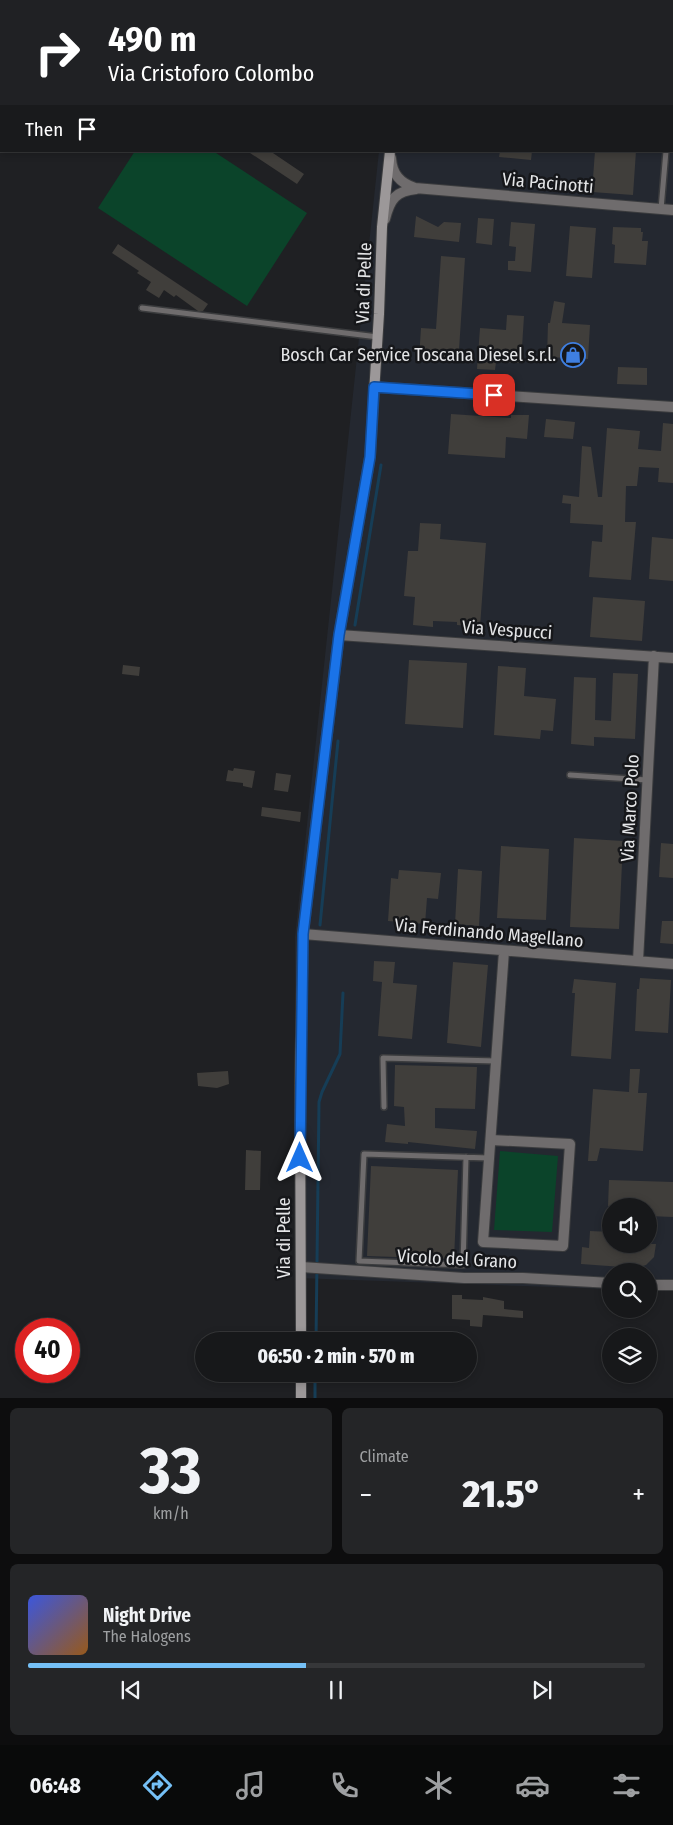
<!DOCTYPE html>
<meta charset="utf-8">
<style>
:root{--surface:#17181a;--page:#242527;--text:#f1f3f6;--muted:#9ea0a2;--line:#363739;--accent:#75c0f6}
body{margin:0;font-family:"Fira Sans Condensed",sans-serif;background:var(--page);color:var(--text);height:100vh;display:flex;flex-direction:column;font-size:19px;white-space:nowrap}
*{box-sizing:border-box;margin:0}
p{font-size:16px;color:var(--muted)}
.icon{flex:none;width:28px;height:28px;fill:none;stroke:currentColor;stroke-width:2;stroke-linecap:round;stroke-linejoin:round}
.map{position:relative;height:1398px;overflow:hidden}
.panel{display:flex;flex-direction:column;gap:10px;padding:10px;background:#0d0d0e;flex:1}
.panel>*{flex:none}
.guide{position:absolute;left:0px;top:0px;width:674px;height:152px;box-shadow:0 2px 8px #0003,0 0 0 1px var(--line);background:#202124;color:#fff;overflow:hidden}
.fabs{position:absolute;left:602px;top:1198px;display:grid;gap:10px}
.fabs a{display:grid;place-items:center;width:55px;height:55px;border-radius:50%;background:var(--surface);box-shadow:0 2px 8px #0003,0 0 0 1px var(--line);font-size:25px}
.speed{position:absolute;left:15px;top:1318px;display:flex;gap:10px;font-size:25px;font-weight:700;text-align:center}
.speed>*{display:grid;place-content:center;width:65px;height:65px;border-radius:50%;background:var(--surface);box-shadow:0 2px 8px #0003,0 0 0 1px var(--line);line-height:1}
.speed .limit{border:8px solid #d22;background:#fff;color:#111}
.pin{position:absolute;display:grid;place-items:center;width:42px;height:42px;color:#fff;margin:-21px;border-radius:10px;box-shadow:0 2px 8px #0006}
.me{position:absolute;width:55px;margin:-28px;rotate:0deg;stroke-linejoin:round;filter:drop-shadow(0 0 4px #0008)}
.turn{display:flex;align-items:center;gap:18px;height:105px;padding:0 25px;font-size:22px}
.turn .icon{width:65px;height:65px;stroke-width:2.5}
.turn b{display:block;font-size:35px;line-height:42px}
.then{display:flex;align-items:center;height:48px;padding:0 25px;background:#0003;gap:10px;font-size:19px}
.big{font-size:38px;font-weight:800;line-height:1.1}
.panel .widget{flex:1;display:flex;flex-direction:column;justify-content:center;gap:8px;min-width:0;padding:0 18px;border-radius:8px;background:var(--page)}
.panel .dial{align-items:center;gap:0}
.dial b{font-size:65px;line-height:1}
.song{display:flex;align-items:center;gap:15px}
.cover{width:60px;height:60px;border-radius:8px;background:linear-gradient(135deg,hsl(230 70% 55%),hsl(30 70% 35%))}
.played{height:5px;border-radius:2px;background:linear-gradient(90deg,var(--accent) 45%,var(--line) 45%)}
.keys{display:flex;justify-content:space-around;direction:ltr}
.heat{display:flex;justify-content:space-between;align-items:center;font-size:28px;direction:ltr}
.panel .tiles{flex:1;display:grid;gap:10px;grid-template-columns:1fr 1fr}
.widget:last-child{grid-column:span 2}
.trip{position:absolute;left:195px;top:1332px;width:282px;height:50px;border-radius:25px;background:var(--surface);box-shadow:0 2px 8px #0003,0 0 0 1px var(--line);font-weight:800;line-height:50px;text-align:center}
.dock{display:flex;height:80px;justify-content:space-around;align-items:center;background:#090a0a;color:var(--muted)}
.dock .icon{width:35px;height:35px}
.dock .selected{color:var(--accent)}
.dock b{font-size:22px;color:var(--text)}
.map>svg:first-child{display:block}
.built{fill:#242830;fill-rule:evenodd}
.green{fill:#0b442a}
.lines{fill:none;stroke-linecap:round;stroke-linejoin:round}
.stream{stroke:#163d56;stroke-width:3}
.building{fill:#403e3b}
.lane-casing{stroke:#3b3c3e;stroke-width:8}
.street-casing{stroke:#3b3c3e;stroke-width:12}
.secondary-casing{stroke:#3b3c3e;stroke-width:12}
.lane{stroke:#6f6c6d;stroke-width:5}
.street{stroke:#6f6c6d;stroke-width:10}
.secondary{stroke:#9c9899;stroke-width:10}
.route-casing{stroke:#114b97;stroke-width:12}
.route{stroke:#1a73e8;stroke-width:9}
.labels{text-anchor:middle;stroke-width:5;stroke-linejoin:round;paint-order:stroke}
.street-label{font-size:18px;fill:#e4e5e7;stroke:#16171a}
.poi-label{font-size:18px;fill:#e4e5e7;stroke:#16171a;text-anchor:end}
</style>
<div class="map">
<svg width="673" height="1398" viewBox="0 0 673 1398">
<rect width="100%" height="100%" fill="#1f2023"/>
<path class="built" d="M395,0H673V1291L649,1290V1271H611V1289L296,1278L295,937L379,151H672V1ZM611,1206H649V1244H611Z"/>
<path class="green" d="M135,151H213L307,213L247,306L98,208Z
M500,1151L558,1156L552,1232L494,1230Z"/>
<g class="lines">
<path class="stream" d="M355,625L381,465
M320,925L338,741
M316,1341L319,1102L322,1092L340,1054L343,993
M315,1398V1374"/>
</g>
<path class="building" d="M247,151H270L304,174L297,184Z
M500,151H532L531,160L499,157Z
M595,151H636L633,195L592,192Z
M416,216L438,227L444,222L461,223L459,242L414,237Z
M478,218L494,219L492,245L476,243Z
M511,222L535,224L531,272L508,270V261H515L516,247L509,246Z
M570,226L596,228L592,278L566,276Z
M613,227L641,228V232H643L642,241H648L646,265L614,263L615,245L612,244Z
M118,244L208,304L203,311H198L176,295L174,297L164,290L159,298L146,290L151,282L137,273L139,271L112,253Z
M441,256L465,258L459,350L448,349L447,361L419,359L421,328L436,329Z
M554,301L565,303L562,323L590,325L588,359L547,357L548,323H550Z
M507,315L524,316L521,363L496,362L495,370L477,369L480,328L506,330Z
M618,367L647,368V385L617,384Z
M451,414L511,418V415H529L527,439L506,437L505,458L448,454Z
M546,419L575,422L573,439L544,437Z
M663,423L673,424V483L658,482L659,468L639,467L637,486H626L625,522H636L631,580L589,577L592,541L602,542L603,525L570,523L571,504L562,503L563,495L579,497L582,446L591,447L598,497H602L607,428L640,431L638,449L661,451Z
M420,523L441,524L440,539L486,543L480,627L457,625V622L433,621V627L413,625L415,597L404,596L408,551H418Z
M652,537L673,539V581L649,579Z
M593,597L645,601L642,641L590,637Z
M409,660L467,663L463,728L405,724Z
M123,665L140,667L139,676L122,674Z
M498,666L526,668L524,696L556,699L553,731L541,730L540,739L494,735Z
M613,673L638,674L635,739L594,737V746L571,744L574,677L596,678L595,720L611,721Z
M234,768L255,771L252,788L243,786V783L226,781L228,770L233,771Z
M276,773L291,775L288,792L274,790Z
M262,807L301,812L300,822L261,816Z
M574,838L623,841L619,929L570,927Z
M661,843L673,844V878L659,877Z
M501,846L549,849L546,920L497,918Z
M458,869L482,871L479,926L455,924Z
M399,870L441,873L438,899L427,898L425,924L388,921L391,878L398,879Z
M662,921H673V944L660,943Z
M374,961L395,962L393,983L417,985L412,1039L378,1036L382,982L373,981Z
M453,962L488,965L481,1047L447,1043Z
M640,978L671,980L668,1033L635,1031L637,989H639Z
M574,979L616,983L611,1059L571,1056L575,993H572Z
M395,1065L477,1067L475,1109L435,1108V1128L477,1131L475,1149L408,1142V1144L385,1142L387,1124L405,1126L404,1107L394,1106Z
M630,1069H640L638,1093H647L643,1151L600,1148L597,1161H588L593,1089L629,1092Z
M228,1071L229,1084L217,1088L198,1086L197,1073Z
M246,1150L261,1151L260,1190H245Z
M371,1166L458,1170L454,1259L367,1256Z
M609,1180L673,1182V1217L649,1216V1206H608Z
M590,1231L611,1232V1244H656L654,1257L646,1265L636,1268L581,1264L582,1247L589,1248Z
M452,1295H462V1299L483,1300V1297L504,1301V1309L523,1311V1318L483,1315L482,1327L470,1326V1320L452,1319Z"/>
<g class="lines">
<defs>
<path id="lane" d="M661,209L666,151
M142,308L378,337
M570,775L647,780
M384,1107L383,1058L496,1061
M466,1157L463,1265L359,1261L364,1154L489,1158"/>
<path id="street" d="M567,0L591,1
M639,1V0
M672,5H673
M391,158C392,174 400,183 415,188L673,210
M385,219C390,199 396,191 416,189
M374,387L673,407
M339,635L673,658
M303,934L673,964
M638,961L654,656
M491,1140L570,1144L563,1246L483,1242L504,951
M301,1267L464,1278H523L611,1283
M649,1285H673"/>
<path id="secondary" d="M404,1V0
M301,1341L300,1085L303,934L339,635L370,457L379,314L382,227L390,151
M301,1374V1398"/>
</defs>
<use href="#lane" class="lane-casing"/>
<use href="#street" class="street-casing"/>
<use href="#secondary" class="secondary-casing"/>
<use href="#lane" class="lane"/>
<use href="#street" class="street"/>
<use href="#secondary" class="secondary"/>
</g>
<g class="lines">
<defs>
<path id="route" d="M300,1158L303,934L339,635L370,457L374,387L494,395"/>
</defs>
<use href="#route" class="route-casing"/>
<use href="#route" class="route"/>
</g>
<defs>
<symbol id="shop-ring" viewBox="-11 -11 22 22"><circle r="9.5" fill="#16171a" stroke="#3f7fe0" stroke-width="1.5"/><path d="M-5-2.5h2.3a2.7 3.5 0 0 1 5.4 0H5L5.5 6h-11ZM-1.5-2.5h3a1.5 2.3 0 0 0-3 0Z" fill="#3f7fe0"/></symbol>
</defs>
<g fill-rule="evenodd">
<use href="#shop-ring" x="559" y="341" width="28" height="28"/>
</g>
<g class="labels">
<g class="street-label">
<text transform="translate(548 183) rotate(5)" y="6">Via Pacinotti</text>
<text transform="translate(364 283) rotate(-88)" y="6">Via di Pelle</text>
<text transform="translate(507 630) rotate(4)" y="6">Via Vespucci</text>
<text transform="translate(630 808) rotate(-87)" y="6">Via Marco Polo</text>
<text transform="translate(489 933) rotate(5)" y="6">Via Ferdinando Magellano</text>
<text transform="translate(284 1238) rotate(-90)" y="6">Via di Pelle</text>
<text transform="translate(457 1259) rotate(3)" y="6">Vicolo del Grano</text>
</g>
<g class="poi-label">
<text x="556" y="361">Bosch Car Service Toscana Diesel s.r.l.</text>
</g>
</g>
</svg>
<div class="fabs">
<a><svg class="icon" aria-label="sound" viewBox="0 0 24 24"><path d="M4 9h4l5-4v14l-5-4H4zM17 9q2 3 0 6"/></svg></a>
<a><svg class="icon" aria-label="search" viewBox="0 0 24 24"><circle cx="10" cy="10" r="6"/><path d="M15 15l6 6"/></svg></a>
<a><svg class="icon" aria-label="layers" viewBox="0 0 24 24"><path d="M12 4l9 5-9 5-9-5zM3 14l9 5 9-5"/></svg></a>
</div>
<div class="speed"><div class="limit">40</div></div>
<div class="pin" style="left:494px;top:395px;background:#d93025"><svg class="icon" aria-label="arrive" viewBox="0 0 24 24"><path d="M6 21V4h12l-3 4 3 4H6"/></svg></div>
<svg class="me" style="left:300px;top:1158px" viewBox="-20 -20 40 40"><path d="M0-17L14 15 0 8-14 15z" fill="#1a73e8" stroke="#fff" stroke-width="4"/></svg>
<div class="trip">06:50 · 2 min · 570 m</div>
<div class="guide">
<div class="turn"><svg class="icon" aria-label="right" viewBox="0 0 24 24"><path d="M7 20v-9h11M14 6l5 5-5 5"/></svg><div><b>490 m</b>Via Cristoforo Colombo</div></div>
<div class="then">Then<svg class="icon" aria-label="arrive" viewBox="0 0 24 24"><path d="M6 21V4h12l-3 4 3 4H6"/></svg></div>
</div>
</div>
<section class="panel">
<div class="tiles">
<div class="widget dial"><b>33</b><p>km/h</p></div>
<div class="widget"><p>Climate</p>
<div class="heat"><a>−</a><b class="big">21.5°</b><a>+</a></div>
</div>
<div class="widget">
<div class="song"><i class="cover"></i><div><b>Night Drive</b><p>The Halogens</p></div></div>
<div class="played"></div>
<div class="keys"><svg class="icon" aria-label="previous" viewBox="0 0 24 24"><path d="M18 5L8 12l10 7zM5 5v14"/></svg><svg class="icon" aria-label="pause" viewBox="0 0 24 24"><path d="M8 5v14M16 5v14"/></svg><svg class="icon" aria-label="next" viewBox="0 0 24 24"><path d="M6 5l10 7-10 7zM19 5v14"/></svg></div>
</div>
</div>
</section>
<nav class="dock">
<b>06:48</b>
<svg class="icon selected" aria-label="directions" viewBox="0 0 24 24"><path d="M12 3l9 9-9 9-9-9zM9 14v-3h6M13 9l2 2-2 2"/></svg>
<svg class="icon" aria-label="music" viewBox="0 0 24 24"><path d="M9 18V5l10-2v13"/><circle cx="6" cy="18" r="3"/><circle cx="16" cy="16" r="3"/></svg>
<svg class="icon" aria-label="phone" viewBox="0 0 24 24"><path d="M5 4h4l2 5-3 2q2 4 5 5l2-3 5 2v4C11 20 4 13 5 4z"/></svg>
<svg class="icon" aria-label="climate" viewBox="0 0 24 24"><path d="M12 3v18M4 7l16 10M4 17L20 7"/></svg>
<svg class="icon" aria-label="car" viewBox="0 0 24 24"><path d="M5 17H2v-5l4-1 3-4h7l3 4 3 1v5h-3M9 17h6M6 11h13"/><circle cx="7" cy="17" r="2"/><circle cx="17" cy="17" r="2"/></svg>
<svg class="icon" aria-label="filters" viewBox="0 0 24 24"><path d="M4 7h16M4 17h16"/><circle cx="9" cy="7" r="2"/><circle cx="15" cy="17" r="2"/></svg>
</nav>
